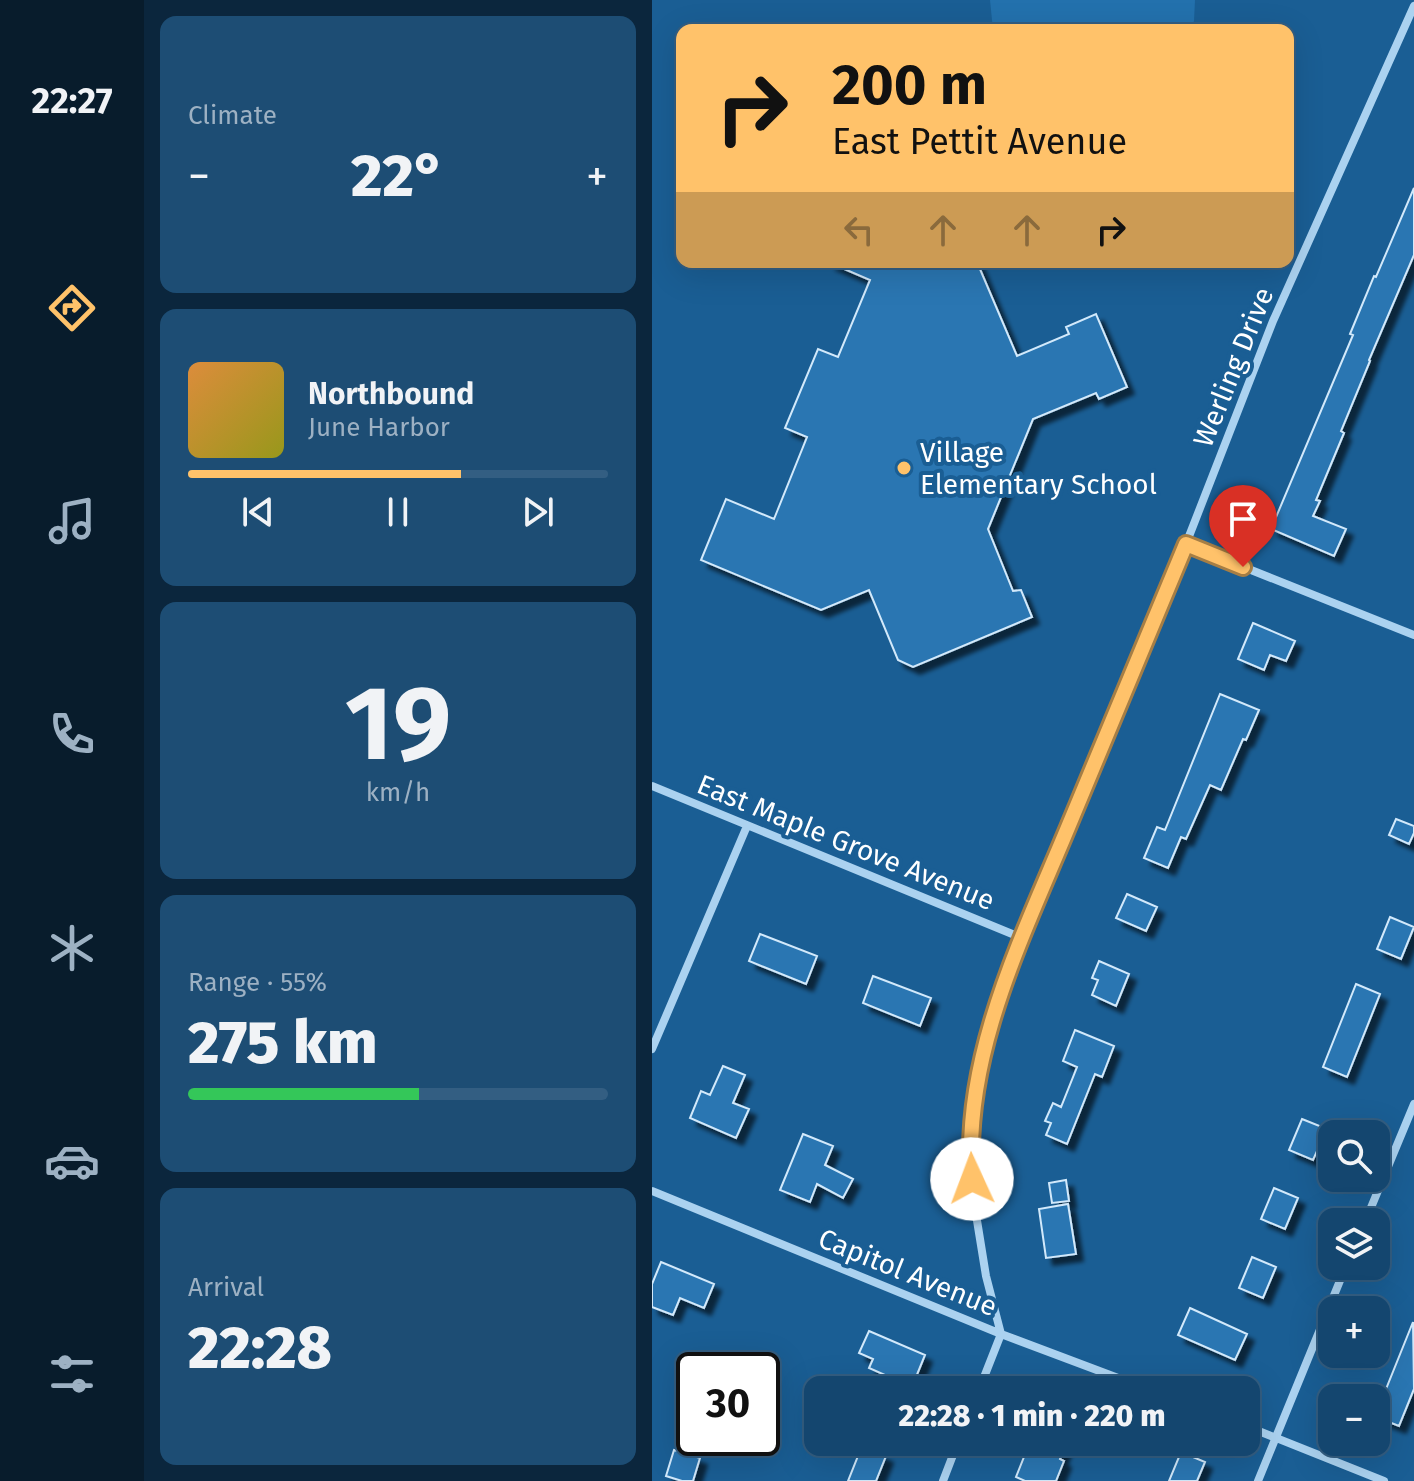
<!DOCTYPE html>
<meta charset="utf-8">
<style>
:root{--surface:#14466f;--page:#1d4d74;--text:#f1f3f6;--muted:#9db1c3;--line:#335e82;--accent:#ffc26a}
body{margin:0;font-family:"Fira Sans",sans-serif;background:var(--page);color:var(--text);height:100vh;display:flex;flex-direction:column;font-size:30px;white-space:nowrap}
*{box-sizing:border-box;margin:0}
p{font-size:26px;color:var(--muted)}
.icon{flex:none;width:44px;height:44px;fill:none;stroke:currentColor;stroke-width:2;stroke-linecap:round;stroke-linejoin:round}
.map{position:relative;flex:1;overflow:hidden}
.side{display:flex;flex-direction:column;gap:16px;padding:16px;background:#0b263d;width:508px}
.side>*{flex:none}
.banner{position:absolute;left:24px;top:24px;width:618px;height:244px;border-radius:16px;box-shadow:0 8px 32px #0002,0 0 0 2px var(--line);background:#ffc26a;color:#111;overflow:hidden}
.fabs{position:absolute;left:666px;top:1120px;display:grid;gap:16px}
.fabs a{display:grid;place-items:center;width:72px;height:72px;border-radius:16px;background:var(--surface);box-shadow:0 8px 32px #0002,0 0 0 2px var(--line);font-size:40px}
.speed{position:absolute;left:24px;top:1352px;display:flex;gap:16px;font-size:40px;font-weight:700;text-align:center}
.speed>*{display:grid;place-content:center;width:104px;height:104px;border-radius:50%;background:var(--surface);box-shadow:0 8px 32px #0002,0 0 0 2px var(--line);line-height:1}
.speed .limit{border:4px solid #111;border-radius:12px;background:#fff;color:#111}
.pin{position:absolute;display:grid;place-items:center;width:68px;height:68px;color:#fff;margin:-82px -34px;border-radius:50% 50% 50% 0;rotate:-45deg;box-shadow:0 0 8px #0007}
.pin .icon{rotate:45deg}
.me{position:absolute;width:88px;margin:-44px;rotate:358deg;stroke-linejoin:round;filter:drop-shadow(0 0 6px #0008)}
.turn{display:flex;align-items:center;gap:28px;height:168px;padding:0 24px;font-size:36px}
.turn .icon{width:104px;height:104px;stroke-width:2.5}
.turn b{display:block;font-size:56px;line-height:68px}
.lanes{display:flex;align-items:center;height:76px;padding:0 24px;background:#0003;justify-content:center;gap:40px;direction:ltr}
.lanes .off{opacity:.35}
.big{font-size:60px;font-weight:800;line-height:1.1}
.side .tile{flex:1;display:flex;flex-direction:column;justify-content:center;gap:12px;min-width:0;padding:0 28px;border-radius:16px;background:var(--page)}
.side .dial{align-items:center;gap:0}
.dial b{font-size:104px;line-height:1}
.song{display:flex;align-items:center;gap:24px}
.cover{width:96px;height:96px;border-radius:12px;background:linear-gradient(135deg,hsl(30 70% 55%),hsl(60 70% 35%))}
.played{height:8px;border-radius:4px;background:linear-gradient(90deg,var(--accent) 65%,var(--line) 65%)}
.keys{display:flex;justify-content:space-around;direction:ltr}
.heat{display:flex;justify-content:space-between;align-items:center;font-size:44px;direction:ltr}
.charge{height:12px;border-radius:6px;background:linear-gradient(90deg,#34c759 55%,var(--line) 0)}
.trip{position:absolute;left:152px;top:1376px;width:456px;height:80px;border-radius:16px;background:var(--surface);box-shadow:0 8px 32px #0002,0 0 0 2px var(--line);font-weight:800;line-height:80px;text-align:center}
main{display:flex;flex:1;min-height:0}
.dock{display:flex;flex-direction:column;width:144px;justify-content:space-around;align-items:center;background:#081c2c;color:var(--muted)}
.dock .icon{width:56px;height:56px}
.dock .on{color:var(--accent)}
.dock b{font-size:36px;color:var(--text)}
.map>svg:first-child{display:block}
.green{fill:#2371ad}
.building{fill:#2976b2;stroke:#d2e9fb;stroke-width:2;filter:url(#shadow)}
.lines{fill:none;stroke-linecap:round;stroke-linejoin:round}
.minor{stroke:#abd2f0;stroke-width:8}
.route-casing{stroke:#a67e45;stroke-width:20}
.route{stroke:#ffc26a;stroke-width:14}
.poi-dot{fill:#ffc26a;stroke:#1a5e94;stroke-width:3}
.labels{text-anchor:middle;stroke-width:8;stroke-linejoin:round;paint-order:stroke}
.street-label{font-size:28px;fill:#fff;stroke:#1a5e94}
.poi-label{font-size:28px;fill:#fff;stroke:#1a5e94;text-anchor:start}
</style>
<main>
<nav class="dock">
<b>22:27</b>
<svg class="icon on" aria-label="directions" viewBox="0 0 24 24"><path d="M12 3l9 9-9 9-9-9zM9 14v-3h6M13 9l2 2-2 2"/></svg>
<svg class="icon" aria-label="music" viewBox="0 0 24 24"><path d="M9 18V5l10-2v13"/><circle cx="6" cy="18" r="3"/><circle cx="16" cy="16" r="3"/></svg>
<svg class="icon" aria-label="phone" viewBox="0 0 24 24"><path d="M5 4h4l2 5-3 2q2 4 5 5l2-3 5 2v4C11 20 4 13 5 4z"/></svg>
<svg class="icon" aria-label="climate" viewBox="0 0 24 24"><path d="M12 3v18M4 7l16 10M4 17L20 7"/></svg>
<svg class="icon" aria-label="car" viewBox="0 0 24 24"><path d="M5 17H2v-5l4-1 3-4h7l3 4 3 1v5h-3M9 17h6M6 11h13"/><circle cx="7" cy="17" r="2"/><circle cx="17" cy="17" r="2"/></svg>
<svg class="icon" aria-label="filters" viewBox="0 0 24 24"><path d="M4 7h16M4 17h16"/><circle cx="9" cy="7" r="2"/><circle cx="15" cy="17" r="2"/></svg>
</nav>
<section class="side">
<div class="tile"><p>Climate</p>
<div class="heat"><a>−</a><b class="big">22°</b><a>+</a></div>
</div>
<div class="tile">
<div class="song"><i class="cover"></i><div><b>Northbound</b><p>June Harbor</p></div></div>
<div class="played"></div>
<div class="keys"><svg class="icon" aria-label="previous" viewBox="0 0 24 24"><path d="M18 5L8 12l10 7zM5 5v14"/></svg><svg class="icon" aria-label="pause" viewBox="0 0 24 24"><path d="M8 5v14M16 5v14"/></svg><svg class="icon" aria-label="next" viewBox="0 0 24 24"><path d="M6 5l10 7-10 7zM19 5v14"/></svg></div>
</div>
<div class="tile dial"><b>19</b><p>km/h</p></div>
<div class="tile"><p>Range · 55%</p><b class="big">275 km</b><div class="charge"></div></div>
<div class="tile"><p>Arrival</p><b class="big">22:28</b></div>
</section>
<div class="map">
<svg width="762" height="1481" viewBox="0 0 762 1481">
<defs>
<filter id="shadow"><feDropShadow dx="7" dy="7" stdDeviation="2" flood-color="#0009"/></filter>
</defs>
<rect width="100%" height="100%" fill="#1a5e94"/>
<path class="green" d="M338,0H543L542,21L537,30H341Z"/>
<path class="building" d="M762,188V255L717,360L718,361L689,431L692,433L664,500L668,501L661,516L694,529L682,556L619,529L701,335L698,334L722,276L724,277Z
M176,262H325L365,356L417,334L414,327L444,314L475,387L447,399L444,393L381,419L336,529L361,591L369,590L380,617L261,667L246,660L217,590L169,610L49,560L74,499L122,519L155,437L133,428L166,349L186,357L218,280Z
M601,623L643,641L634,661L618,655L612,670L586,659Z
M568,694L607,710L594,740L591,739L569,790L558,785L534,839L529,837L516,868L492,858L505,827L513,830Z
M744,819L762,826V833L757,844L737,835Z
M475,894L505,907L494,931L464,918Z
M738,917L762,927L749,959L725,949Z
M108,934L165,956L154,984L97,961Z
M447,961L477,974L464,1006L440,995L446,980L440,978Z
M221,976L279,998L268,1026L211,1003Z
M704,984L728,994L695,1077L671,1067Z
M423,1030L462,1046L450,1077L443,1074L415,1144L394,1135L399,1123L393,1121L401,1103L409,1107L425,1067L411,1061Z
M71,1066L93,1075L81,1103L97,1109L84,1138L38,1118L49,1091L58,1095Z
M650,1119L675,1129L661,1160L637,1150Z
M151,1134L181,1146L173,1165L201,1179L191,1198L165,1184L158,1202L128,1190Z
M414,1180L417,1201L400,1203L397,1183Z
M622,1188L646,1198L633,1229L609,1219Z
M416,1204L424,1254L394,1258L387,1209Z
M600,1257L624,1267L611,1298L587,1288Z
M9,1262L62,1284L52,1308L28,1298L21,1315L0,1307V1284Z
M538,1308L595,1334L583,1360L526,1335Z
M761,1322L762,1389L747,1426L724,1417V1414Z
M217,1331L273,1355L260,1387L217,1368L221,1359L207,1353Z
M378,1442H414L408,1459L412,1461L404,1481H373L364,1477Z
M210,1446L234,1456L224,1481H196Z
M22,1450L48,1458L41,1481H30L14,1476Z
M529,1452L553,1462L545,1481H517Z"/>
<g class="lines">
<path class="minor" d="M534,544L762,635
M0,786L370,938
M0,1049L95,826
M0,1191L349,1334L498,1390
M713,1222L762,1104
M327,1390L349,1334L334,1276L322,1202L318,1157L323,1090L330,1056L343,1014L370,938L534,544L621,321L762,6
M594,1426L732,1481
M291,1481L306,1442
M606,1481L694,1266"/>
</g>
<g class="lines">
<defs>
<path id="route" d="M320,1179C310,1056 371,936 417,825C456,731 495,637 534,544L591,567"/>
</defs>
<use href="#route" class="route-casing"/>
<use href="#route" class="route"/>
</g>
<circle class="poi-dot" cx="252" cy="468" r="8"/>
<g class="labels">
<g class="street-label">
<text transform="translate(581 367) rotate(-68)" y="10">Werling Drive</text>
<text transform="translate(194 842) rotate(22)" y="10">East Maple Grove Avenue</text>
<text transform="translate(256 1272) rotate(22)" y="10">Capitol Avenue</text>
</g>
<g class="poi-label">
<text x="268" y="462">Village<tspan x="268" dy="32">Elementary School</tspan></text>
</g>
</g>
</svg>
<div class="fabs">
<a><svg class="icon" aria-label="search" viewBox="0 0 24 24"><circle cx="10" cy="10" r="6"/><path d="M15 15l6 6"/></svg></a>
<a><svg class="icon" aria-label="layers" viewBox="0 0 24 24"><path d="M12 4l9 5-9 5-9-5zM3 14l9 5 9-5"/></svg></a>
<a>+</a>
<a>−</a>
</div>
<div class="speed"><div class="limit">30</div></div>
<div class="pin" style="left:591px;top:567px;background:#d93025"><svg class="icon" aria-label="arrive" viewBox="0 0 24 24"><path d="M6 21V4h12l-3 4 3 4H6"/></svg></div>
<svg class="me" style="left:320px;top:1179px" viewBox="-20 -20 40 40"><circle r="19" fill="#fff"/><path d="M0-13L10 11 0 6-10 11z" fill="#ffc26a"/></svg>
<div class="trip">22:28 · 1 min · 220 m</div>
<div class="banner">
<div class="turn"><svg class="icon" aria-label="right" viewBox="0 0 24 24"><path d="M7 20v-9h11M14 6l5 5-5 5"/></svg><div><b>200 m</b>East Pettit Avenue</div></div>
<div class="lanes"><svg class="icon off" aria-label="left" viewBox="0 0 24 24"><path d="M17 20v-9H6M10 6l-5 5 5 5"/></svg><svg class="icon off" aria-label="ahead" viewBox="0 0 24 24"><path d="M12 20V5M6 11l6-6 6 6"/></svg><svg class="icon off" aria-label="ahead" viewBox="0 0 24 24"><path d="M12 20V5M6 11l6-6 6 6"/></svg><svg class="icon" aria-label="right" viewBox="0 0 24 24"><path d="M7 20v-9h11M14 6l5 5-5 5"/></svg></div>
</div>
</div>
</main>
